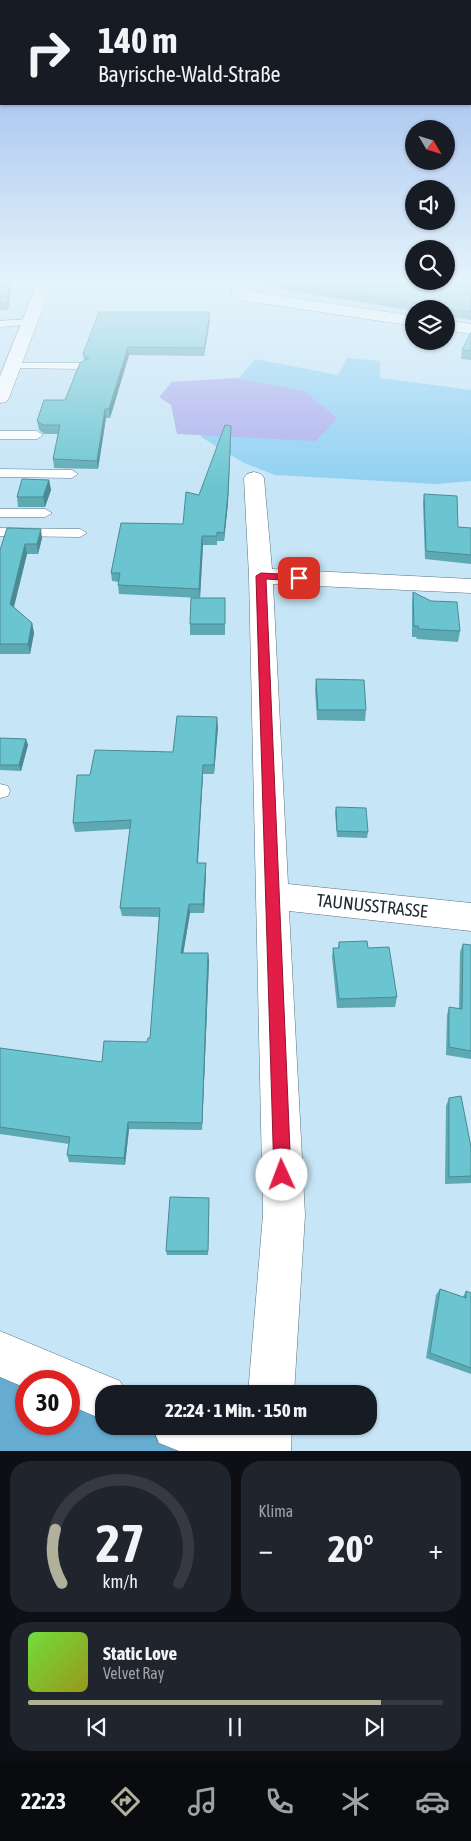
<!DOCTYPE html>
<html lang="de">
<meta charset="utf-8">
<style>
:root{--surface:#171b24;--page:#20242c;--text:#f1f3f6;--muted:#9ea1a6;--line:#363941;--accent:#b0b09b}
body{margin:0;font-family:"Asap Condensed",sans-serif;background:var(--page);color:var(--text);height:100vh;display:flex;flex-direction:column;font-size:19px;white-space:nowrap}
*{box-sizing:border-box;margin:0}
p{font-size:16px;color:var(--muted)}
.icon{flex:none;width:28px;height:28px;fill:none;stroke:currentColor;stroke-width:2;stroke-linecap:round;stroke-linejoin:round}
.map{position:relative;height:1451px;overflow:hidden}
.sheet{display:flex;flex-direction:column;gap:10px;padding:10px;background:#0d0f14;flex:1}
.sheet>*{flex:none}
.hud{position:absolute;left:0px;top:0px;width:471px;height:105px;box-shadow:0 1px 4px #0004;background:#171b24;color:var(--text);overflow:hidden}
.needle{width:32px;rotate:128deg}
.tools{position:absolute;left:405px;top:120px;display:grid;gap:10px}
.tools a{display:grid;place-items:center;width:50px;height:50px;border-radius:50%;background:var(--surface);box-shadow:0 1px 4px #0004;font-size:25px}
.speed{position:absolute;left:15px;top:1370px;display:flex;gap:10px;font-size:25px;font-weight:700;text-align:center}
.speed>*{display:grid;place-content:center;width:65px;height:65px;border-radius:50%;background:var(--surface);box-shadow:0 1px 4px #0004;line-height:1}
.speed .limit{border:8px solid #d22;background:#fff;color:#111}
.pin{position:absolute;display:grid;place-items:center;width:42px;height:42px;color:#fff;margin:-21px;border-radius:10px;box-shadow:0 2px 8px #0006}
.me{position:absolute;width:55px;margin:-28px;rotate:358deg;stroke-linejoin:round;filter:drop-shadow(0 0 4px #0008)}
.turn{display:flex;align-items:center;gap:18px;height:105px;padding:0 15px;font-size:22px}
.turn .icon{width:65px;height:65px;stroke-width:2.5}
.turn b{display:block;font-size:35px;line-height:42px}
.big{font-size:38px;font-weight:700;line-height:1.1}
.sheet .card{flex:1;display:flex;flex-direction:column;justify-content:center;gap:8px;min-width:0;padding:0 18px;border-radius:20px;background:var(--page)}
.sheet .dial{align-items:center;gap:0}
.dial svg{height:130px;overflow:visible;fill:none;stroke:var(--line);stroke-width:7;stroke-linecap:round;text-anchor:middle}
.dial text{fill:var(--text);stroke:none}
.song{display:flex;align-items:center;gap:15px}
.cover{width:60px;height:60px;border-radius:8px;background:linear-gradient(135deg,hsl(100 70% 55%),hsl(60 70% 35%))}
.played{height:5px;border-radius:2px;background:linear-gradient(90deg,var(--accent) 85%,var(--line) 85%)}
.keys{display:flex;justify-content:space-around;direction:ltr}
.heat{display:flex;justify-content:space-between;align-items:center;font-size:28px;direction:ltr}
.sheet .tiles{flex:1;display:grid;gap:10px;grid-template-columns:1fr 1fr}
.card:last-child{grid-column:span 2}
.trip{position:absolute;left:95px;top:1385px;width:282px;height:50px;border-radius:20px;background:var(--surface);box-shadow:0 1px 4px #0004;font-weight:700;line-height:50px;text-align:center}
.tabs{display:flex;height:80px;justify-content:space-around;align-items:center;background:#090b0e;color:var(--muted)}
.tabs .icon{width:35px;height:35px}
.tabs .on{color:var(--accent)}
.tabs b{font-size:22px;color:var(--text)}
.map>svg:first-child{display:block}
.green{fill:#90d0f2}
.forest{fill:#66acd0}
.water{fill:#adaeec}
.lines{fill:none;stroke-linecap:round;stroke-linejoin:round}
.lane-casing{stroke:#587383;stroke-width:1}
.street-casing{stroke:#587383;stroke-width:1}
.lane{fill:#fff;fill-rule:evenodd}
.street{fill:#fff;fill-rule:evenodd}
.wall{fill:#5ca9b4}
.shaded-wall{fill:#4b8a92}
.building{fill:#6bc5d1;stroke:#4b8a92}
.route{fill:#e11d48;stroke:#92132f}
.labels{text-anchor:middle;stroke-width:5;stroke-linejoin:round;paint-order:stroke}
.street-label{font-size:18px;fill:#202c32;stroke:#fff}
</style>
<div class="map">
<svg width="471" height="1451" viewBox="0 0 471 1451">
<rect width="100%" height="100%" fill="#c6e5f6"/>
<path class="green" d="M347,358L380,361V378L471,390V481L436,484L275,475L244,463L201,437V424L255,359L338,375Z"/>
<path class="forest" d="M0,1355L67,1381H26V1424H69V1382L104,1396V1426H179L241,1451H0Z"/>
<path class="water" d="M235,378L304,391L337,418L316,441L177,434L171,405L159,397L172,382Z"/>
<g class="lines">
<defs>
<path id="lane" d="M0,283H45L50,286L45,289H0Z
M32,319L37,322L36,324L0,327V321Z
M12,363H82L88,366L82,369L8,368L6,366Z
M0,431H37L43,435L37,439H0Z
M0,469L72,470L78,474L72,478L0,477Z
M0,509H45L52,513L45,517H0Z
M0,528L80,529L87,533L80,537L0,536Z
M0,784L8,786L10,791L8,796L0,798Z"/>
<path id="street" d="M38,281H53L9,398L6,402L0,403V376Z
M231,281H246L247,291L414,316V326L240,300L232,295Z
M446,320L471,324V334L446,330Z
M254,472L261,474L264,478L272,569L471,579V593L273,584L288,884L471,903V931L289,911L305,1215L294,1394H248L263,1215L249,576L244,478L247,474Z
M0,1331L120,1381L126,1394H104V1420L69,1405V1381H26V1388L0,1377Z
M152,1426H235L244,1430V1426H292L291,1451H179L159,1443Z"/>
</defs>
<use href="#lane" class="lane-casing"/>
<use href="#street" class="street-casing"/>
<use href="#lane" class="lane"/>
<use href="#street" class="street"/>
</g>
<path class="wall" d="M265,282H471V320L446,316V309H414V311L279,289V285H266Z
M0,284L11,291L8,310H0Z
M210,312V320L204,356L129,355L110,418H106L98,469L54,468L53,459L58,434H44L39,430L37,421L65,400L84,361L83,354Z
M471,332V360L461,359L462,350Z
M49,480L51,490L45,507H18L17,497Z
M424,494L458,527L471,528V564L425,559L423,503Z
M228,503L224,541H217V545H203L200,598L119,594L118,585L119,582L112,581L111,573Z
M42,538L38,554H27L14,607L32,623L34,633L30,654H0V550Z
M413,592L460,631L458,642L417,639L416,637H412V603Z
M225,609V635H190V624Z
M316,679L366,710L365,721L317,720L315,690Z
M218,727L214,774H203L198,863H206V872L204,913H190L183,953H208L209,961L202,1130L129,1129L125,1165L69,1162L67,1155L69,1144L0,1134V1048L102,1062L147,1042L150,1038L159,917L122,916L120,908L130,829L75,832L73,823L90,775L173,752Z
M0,738L26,739L28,745L21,771L0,770Z
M336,807L368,832L367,838L337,837L335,813Z
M339,942L368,948L397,997L395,1007L337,1008L332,957L333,948H338Z
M463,944L471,945V1059L446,1055L447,1015L449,1007L459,1009L460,952Z
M449,1098L471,1147V1183L445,1184L446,1106Z
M209,1198L208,1255H167L166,1251Z
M440,1289L463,1297L466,1291L471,1293V1374L426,1358L436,1295Z"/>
<path class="shaded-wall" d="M10,284L11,291L8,310L7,303Z
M210,312V320L204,356V348Z
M128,347L129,355L110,418L109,409Z
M105,409L106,418L98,469L97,461Z
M231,434L228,503L224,541V533Z
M49,480L51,490L45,507L43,497Z
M41,529L42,538L38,554L37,544Z
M202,536L203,545L200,598L199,589Z
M25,544L27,554L12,614L10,604Z
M32,623L34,633L30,654L28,644Z
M217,717L218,727L214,774V765Z
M26,739L28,745L21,771L19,765Z
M203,765V774L197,872V863Z
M206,863V872L204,913L203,904Z
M189,904L190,913L182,961L181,953Z
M208,953L209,961L202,1130V1123Z
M128,1122L129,1129L125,1165L124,1158Z"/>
<path class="building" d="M280,282H471V312Z
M0,284H10L7,303L0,304Z
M99,312H210L204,348L128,347L109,409H105L97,461L53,459L60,425H43L37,421L44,400H65L80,363L89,358L83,354Z
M471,332V351L462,350Z
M225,425L231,426L228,494L224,533L217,532V536H202L199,589L118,585L120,573H111L121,523L183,524L186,492L199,495Z
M22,479L49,480L43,497H17Z
M424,494L457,496L458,527L471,528V555L426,551Z
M7,528L41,529L37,544H25L10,604L32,623L28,644H0V550Z
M413,592L431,601L457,602L460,631L419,629L418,626H414Z
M191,598H225V624H190Z
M316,679L364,680L366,710H318Z
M177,716L217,717L214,765H203L197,863H206L203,904H189L181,953H208L202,1123L128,1122L124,1158L67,1155L70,1137L0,1127V1048L102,1062L104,1041L147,1042L148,1038H150L160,908H120L131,820L73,823L77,775H90L95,750L173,752Z
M0,738L26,739L19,765H0Z
M336,807L366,808L368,832L337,831Z
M367,941L368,948L389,947L397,997L339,999L333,948H339V942Z
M463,944L471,945V1051L449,1047V1007L462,1009Z
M461,1096L471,1147V1176L449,1177V1098Z
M170,1197L209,1198L208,1251H166Z
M440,1289L466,1298V1291L471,1293V1368L430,1353Z"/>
<linearGradient id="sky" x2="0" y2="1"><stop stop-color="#90b2ea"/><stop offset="0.58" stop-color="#e5f3fb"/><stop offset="1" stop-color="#e5f3fb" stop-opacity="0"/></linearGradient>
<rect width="471" height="485" fill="url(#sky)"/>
<path class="route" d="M261,573L299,575L304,578L299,581L266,579L291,1175L288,1181L282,1184L276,1181L274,1175L256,576Z"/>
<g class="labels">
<g class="street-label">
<text transform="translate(372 906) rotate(6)" y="6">TAUNUSSTRASSE</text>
</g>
</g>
</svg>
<div class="tools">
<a><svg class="needle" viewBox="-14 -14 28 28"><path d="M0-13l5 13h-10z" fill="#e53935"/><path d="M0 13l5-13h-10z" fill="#9ea1a6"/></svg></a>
<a><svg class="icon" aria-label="sound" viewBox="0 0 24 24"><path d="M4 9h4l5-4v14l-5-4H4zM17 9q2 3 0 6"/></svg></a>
<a><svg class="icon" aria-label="search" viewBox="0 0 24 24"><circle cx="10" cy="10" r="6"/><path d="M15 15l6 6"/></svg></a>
<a><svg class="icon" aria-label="layers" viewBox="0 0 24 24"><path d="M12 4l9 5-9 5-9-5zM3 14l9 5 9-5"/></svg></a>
</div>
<div class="speed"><div class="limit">30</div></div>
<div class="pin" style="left:299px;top:578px;background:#d93025"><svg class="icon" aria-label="arrive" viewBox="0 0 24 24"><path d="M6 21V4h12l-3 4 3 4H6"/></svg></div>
<svg class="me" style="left:282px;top:1175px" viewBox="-20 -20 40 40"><circle r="19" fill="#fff"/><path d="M0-13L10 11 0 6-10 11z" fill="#e11d48"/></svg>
<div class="trip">22:24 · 1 Min. · 150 m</div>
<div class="hud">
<div class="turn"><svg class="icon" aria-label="right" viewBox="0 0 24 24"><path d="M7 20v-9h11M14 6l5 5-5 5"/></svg><div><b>140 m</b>Bayrische-Wald-Straße</div></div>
</div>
</div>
<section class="sheet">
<div class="tiles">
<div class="card dial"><svg viewBox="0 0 100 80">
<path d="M14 69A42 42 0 1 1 86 69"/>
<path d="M14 69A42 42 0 0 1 10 36" stroke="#b0b09b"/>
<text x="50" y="56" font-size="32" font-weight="700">27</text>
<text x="50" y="72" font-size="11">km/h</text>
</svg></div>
<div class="card"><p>Klima</p>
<div class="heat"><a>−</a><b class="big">20°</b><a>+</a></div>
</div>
<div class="card">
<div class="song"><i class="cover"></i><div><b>Static Love</b><p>Velvet Ray</p></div></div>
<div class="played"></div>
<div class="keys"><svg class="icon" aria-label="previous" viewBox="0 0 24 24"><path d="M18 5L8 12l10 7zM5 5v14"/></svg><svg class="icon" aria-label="pause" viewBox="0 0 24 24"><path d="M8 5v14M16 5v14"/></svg><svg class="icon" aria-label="next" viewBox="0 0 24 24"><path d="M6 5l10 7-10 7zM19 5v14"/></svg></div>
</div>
</div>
</section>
<nav class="tabs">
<b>22:23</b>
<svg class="icon on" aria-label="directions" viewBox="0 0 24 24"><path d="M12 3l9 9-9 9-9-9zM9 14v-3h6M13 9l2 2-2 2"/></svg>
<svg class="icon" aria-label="music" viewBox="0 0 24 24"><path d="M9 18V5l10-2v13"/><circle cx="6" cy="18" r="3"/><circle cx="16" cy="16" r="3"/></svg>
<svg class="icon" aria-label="phone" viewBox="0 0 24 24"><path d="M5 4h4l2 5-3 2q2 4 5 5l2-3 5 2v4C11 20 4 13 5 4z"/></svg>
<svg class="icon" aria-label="climate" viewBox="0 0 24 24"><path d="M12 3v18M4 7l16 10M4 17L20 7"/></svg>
<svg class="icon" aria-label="car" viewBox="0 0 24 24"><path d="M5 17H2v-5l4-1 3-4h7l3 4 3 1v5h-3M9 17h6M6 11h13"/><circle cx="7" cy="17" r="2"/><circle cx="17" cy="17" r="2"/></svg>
</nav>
